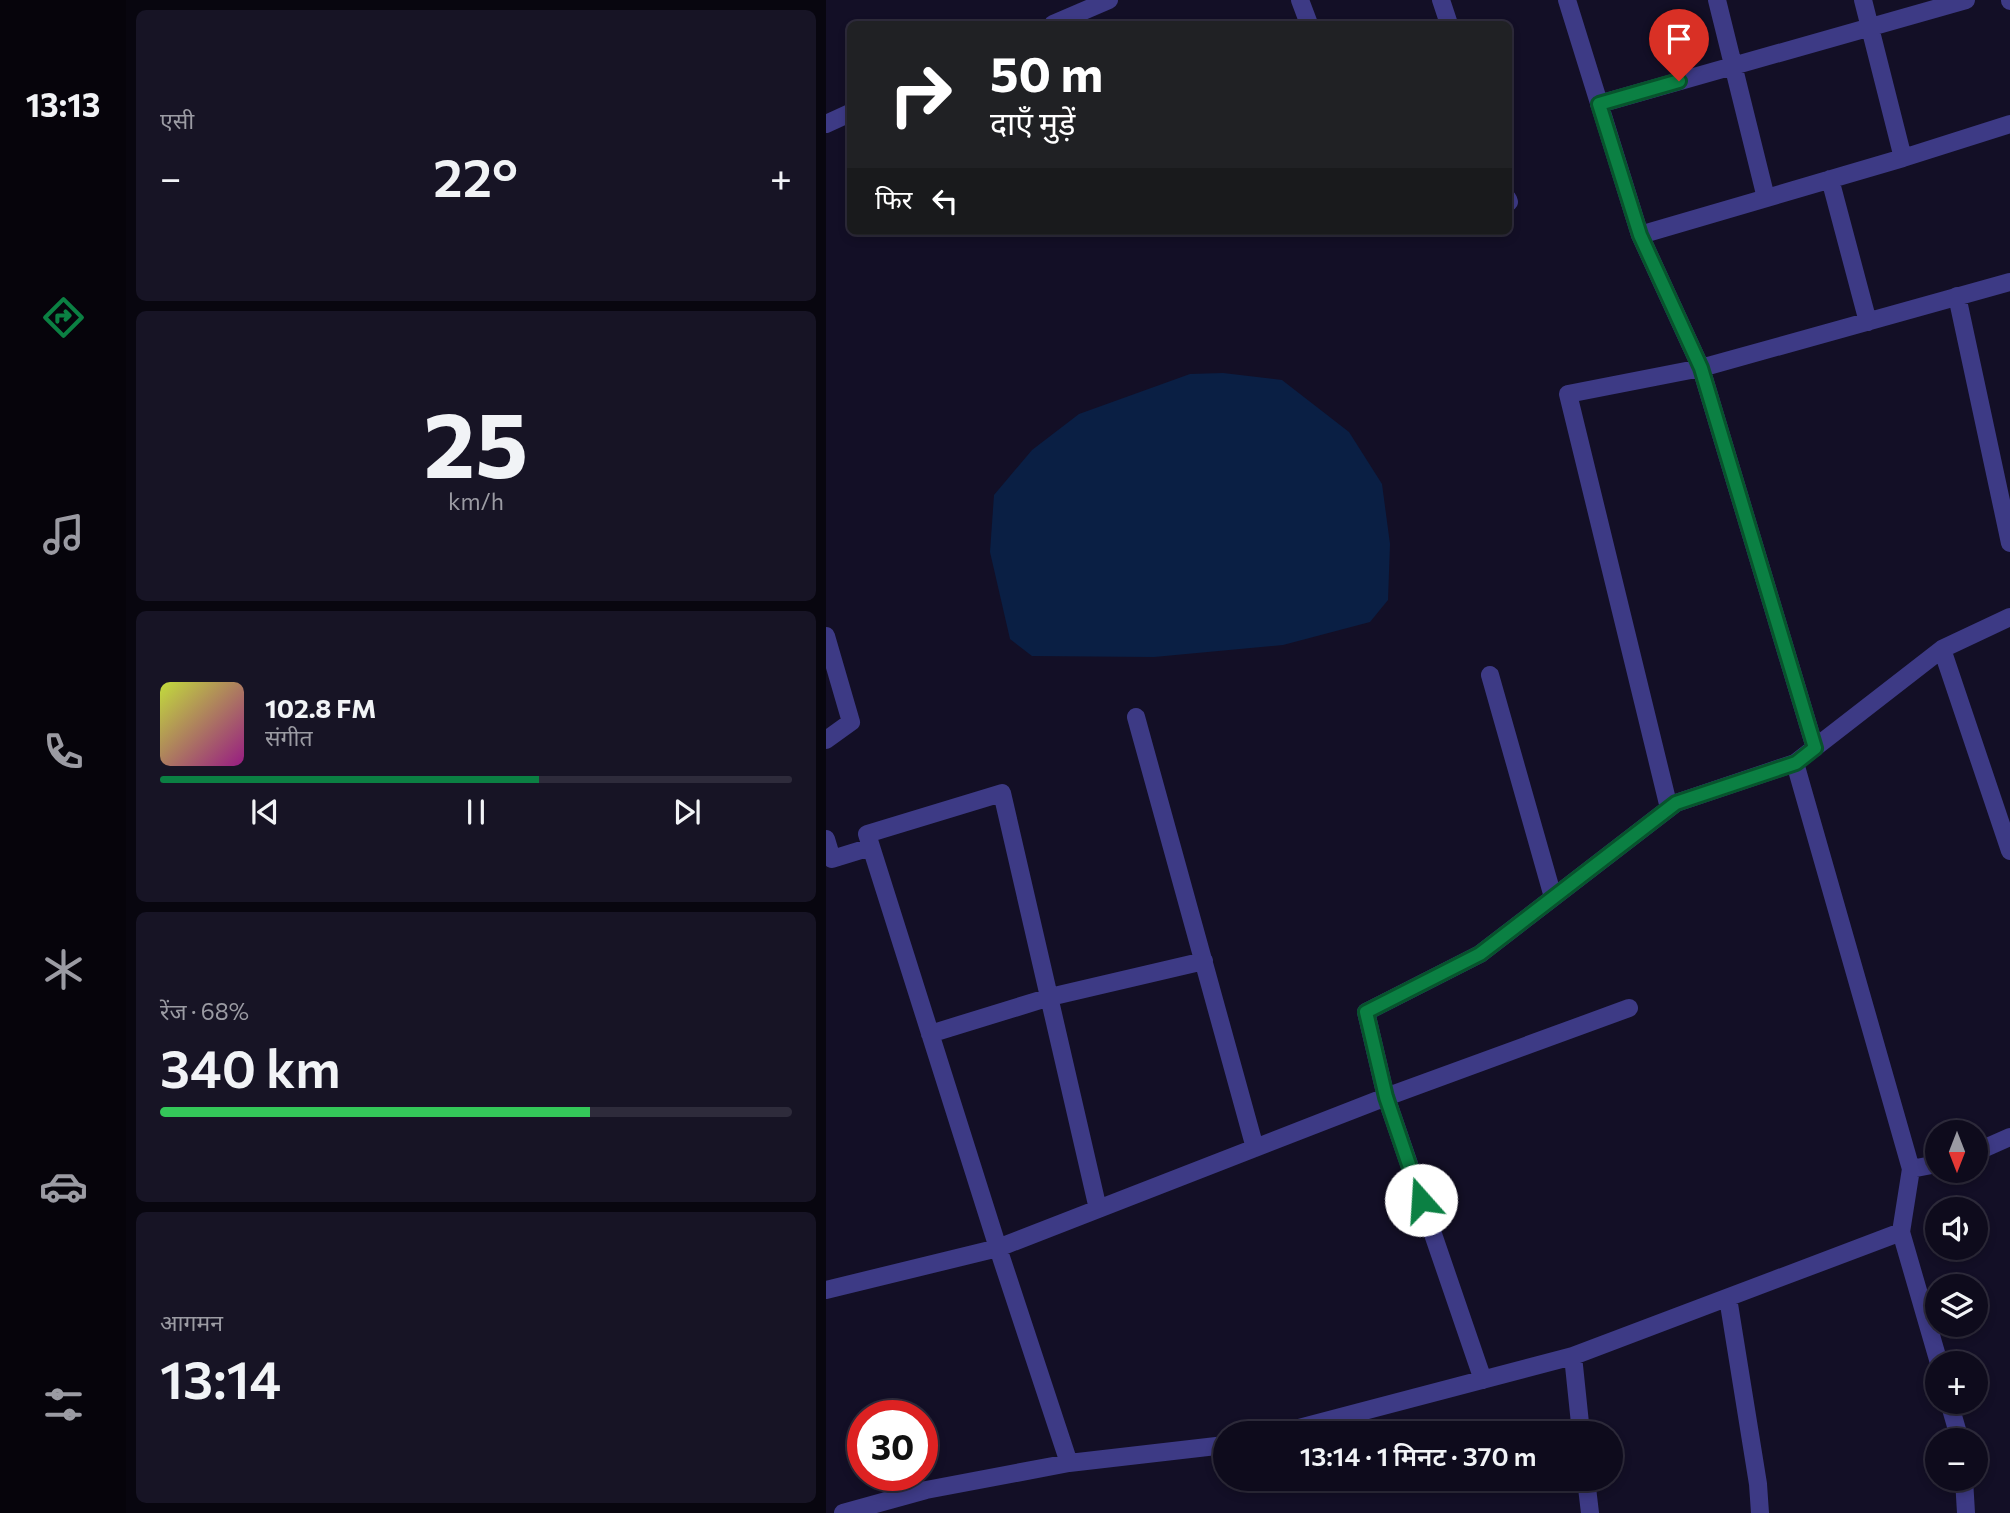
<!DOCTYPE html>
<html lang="hi">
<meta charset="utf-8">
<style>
:root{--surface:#0e0b1c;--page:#171425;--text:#f1f3f6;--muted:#9b9ba3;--line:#2e2b3b;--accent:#0b8043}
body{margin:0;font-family:Commissioner,"Noto Sans Devanagari",sans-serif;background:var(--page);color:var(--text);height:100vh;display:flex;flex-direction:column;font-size:26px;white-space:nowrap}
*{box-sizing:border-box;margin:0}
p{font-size:23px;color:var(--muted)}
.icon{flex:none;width:38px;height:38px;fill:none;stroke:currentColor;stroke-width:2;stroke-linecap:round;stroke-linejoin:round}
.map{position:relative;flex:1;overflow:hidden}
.details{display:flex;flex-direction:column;gap:10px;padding:10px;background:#08060f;width:700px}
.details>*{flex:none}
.hud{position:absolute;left:21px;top:21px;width:665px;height:214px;border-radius:10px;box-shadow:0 4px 10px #0003,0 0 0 2px var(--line);background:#202124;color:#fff;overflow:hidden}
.needle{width:46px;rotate:180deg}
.buttons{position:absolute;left:1099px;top:1120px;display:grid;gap:14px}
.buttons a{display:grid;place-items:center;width:63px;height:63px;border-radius:50%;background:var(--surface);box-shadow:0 4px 10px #0003,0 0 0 2px var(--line);font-size:35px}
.speed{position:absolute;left:21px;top:1400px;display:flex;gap:14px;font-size:35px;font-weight:700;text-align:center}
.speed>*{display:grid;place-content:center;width:91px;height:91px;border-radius:50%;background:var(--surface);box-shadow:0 4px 10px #0003,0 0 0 2px var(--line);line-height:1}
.speed .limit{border:10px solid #d22;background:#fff;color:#111}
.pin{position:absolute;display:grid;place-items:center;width:60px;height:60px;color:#fff;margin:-72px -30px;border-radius:50% 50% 50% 0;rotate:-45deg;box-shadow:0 0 7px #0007}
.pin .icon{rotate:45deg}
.me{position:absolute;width:77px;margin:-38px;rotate:341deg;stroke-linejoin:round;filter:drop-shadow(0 0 5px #0008)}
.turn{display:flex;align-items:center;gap:24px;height:147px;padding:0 28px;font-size:32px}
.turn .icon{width:91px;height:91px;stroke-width:2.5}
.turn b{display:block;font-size:49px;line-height:60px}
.then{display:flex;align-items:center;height:66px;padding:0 28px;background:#0003;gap:14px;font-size:26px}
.big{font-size:52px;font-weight:600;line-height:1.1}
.details .card{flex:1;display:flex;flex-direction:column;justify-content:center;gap:10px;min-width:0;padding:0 24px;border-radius:10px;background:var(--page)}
.details .dial{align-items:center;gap:0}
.dial b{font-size:91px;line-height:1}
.song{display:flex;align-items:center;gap:21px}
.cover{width:84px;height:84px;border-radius:10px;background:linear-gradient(135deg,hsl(70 70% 55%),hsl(310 70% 35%))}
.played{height:7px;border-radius:4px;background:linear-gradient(90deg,var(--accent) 60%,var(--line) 60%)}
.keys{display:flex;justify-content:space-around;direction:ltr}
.heat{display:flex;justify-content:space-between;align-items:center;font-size:38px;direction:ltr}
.charge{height:10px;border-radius:5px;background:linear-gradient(90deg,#34c759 68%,var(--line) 0)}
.trip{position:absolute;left:387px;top:1421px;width:410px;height:70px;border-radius:35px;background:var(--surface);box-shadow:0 4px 10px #0003,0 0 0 2px var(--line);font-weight:600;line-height:70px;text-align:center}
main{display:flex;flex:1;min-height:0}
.dock{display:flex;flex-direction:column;width:126px;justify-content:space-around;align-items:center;background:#06040b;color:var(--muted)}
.dock .icon{width:49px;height:49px}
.dock .active{color:var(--accent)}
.dock b{font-size:32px;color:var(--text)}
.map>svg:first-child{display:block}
.water{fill:#0a1f44}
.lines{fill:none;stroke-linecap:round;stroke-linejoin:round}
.minor{stroke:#3d3a85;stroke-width:18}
.route-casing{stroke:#07532c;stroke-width:18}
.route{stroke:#0b8043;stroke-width:12}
</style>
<main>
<nav class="dock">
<b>13:13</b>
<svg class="icon active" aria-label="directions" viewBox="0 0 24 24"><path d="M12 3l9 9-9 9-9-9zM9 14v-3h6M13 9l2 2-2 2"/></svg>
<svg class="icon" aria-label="music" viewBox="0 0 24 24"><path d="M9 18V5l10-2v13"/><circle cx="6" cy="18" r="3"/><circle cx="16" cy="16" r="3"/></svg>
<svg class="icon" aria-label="phone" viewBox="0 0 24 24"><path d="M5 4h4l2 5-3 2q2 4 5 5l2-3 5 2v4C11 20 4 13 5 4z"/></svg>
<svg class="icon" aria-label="climate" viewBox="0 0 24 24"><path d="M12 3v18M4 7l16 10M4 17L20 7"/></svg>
<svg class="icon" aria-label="car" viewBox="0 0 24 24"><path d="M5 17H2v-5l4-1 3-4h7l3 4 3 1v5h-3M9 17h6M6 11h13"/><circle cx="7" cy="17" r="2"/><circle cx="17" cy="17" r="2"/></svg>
<svg class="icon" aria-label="filters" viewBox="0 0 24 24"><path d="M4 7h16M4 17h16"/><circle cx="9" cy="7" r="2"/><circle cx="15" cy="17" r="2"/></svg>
</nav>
<section class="details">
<div class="card"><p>एसी</p>
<div class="heat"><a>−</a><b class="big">22°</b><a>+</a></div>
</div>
<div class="card dial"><b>25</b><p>km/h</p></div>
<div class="card">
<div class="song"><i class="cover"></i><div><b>102.8 FM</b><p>संगीत</p></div></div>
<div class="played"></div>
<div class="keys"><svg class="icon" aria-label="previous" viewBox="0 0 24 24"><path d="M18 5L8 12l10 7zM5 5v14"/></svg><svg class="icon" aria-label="pause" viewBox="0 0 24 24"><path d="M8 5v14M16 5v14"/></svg><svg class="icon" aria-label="next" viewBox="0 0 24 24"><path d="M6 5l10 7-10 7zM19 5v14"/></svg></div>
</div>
<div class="card"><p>रेंज · 68%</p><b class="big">340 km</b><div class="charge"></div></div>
<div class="card"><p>आगमन</p><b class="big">13:14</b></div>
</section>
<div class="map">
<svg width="1184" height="1513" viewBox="0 0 1184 1513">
<rect width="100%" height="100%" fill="#130f26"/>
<path class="water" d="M397,373L456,380L523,432L556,484L564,544L562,600L544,622L457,645L328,657L206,656L184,639L164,552L168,495L206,450L253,414L364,374Z"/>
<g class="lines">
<path class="minor" d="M474,0L483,24
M615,0L623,24
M741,0L814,235L875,368L989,748
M891,0L940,198
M1037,0L1077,158
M1184,0V1
M227,24L283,0
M773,104L1140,0
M0,124L24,113
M1004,179L1042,322
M682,199L683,202
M814,235L1077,158L1184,124
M1131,296L1184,543
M0,636L25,722L0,740
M1116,649L1184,851
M664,675L727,897
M310,717L429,1148
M969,763L1085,1169L1075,1232L1113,1363
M843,808L742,394L875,368L1184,282
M0,839L6,859L45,847
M104,1034L224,997L378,961
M1150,1152L1184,1137
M1085,1169L1111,1164
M0,1290L172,1248L560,1097L803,1008
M902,1298L932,1484L934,1513
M747,1356L755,1433
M657,1380L560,1097L540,1012L654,954L850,803L969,763L1116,649L1184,617
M1123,1402L1134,1440
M454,1433L747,1356L1075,1232
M243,1463L172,1248L41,834L176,793L272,1209
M760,1479L764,1513
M1138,1479L1140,1513
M17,1513L100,1490L243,1463L399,1445"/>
</g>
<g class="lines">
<defs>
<path id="route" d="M595,1200L560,1097L540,1012L654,954L850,803L970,763L989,748L875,368L814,235L773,104L853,81"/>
</defs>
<use href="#route" class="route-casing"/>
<use href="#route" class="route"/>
</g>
</svg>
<div class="buttons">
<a><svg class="needle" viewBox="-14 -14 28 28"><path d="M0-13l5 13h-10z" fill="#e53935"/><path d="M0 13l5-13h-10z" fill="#9b9ba3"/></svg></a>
<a><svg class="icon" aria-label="sound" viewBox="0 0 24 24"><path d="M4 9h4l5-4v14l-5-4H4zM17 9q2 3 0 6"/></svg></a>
<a><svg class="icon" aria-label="layers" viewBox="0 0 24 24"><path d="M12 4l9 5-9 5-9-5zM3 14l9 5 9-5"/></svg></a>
<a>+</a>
<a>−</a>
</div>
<div class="speed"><div class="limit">30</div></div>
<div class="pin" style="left:853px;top:81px;background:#d93025"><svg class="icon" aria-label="arrive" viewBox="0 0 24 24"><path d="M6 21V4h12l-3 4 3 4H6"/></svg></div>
<svg class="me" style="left:595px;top:1200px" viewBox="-20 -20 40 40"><circle r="19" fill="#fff"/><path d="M0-13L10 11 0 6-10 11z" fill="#0b8043"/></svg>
<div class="trip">13:14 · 1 मिनट · 370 m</div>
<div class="hud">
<div class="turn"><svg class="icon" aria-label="right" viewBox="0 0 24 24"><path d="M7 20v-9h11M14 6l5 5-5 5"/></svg><div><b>50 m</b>दाएँ मुड़ें</div></div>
<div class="then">फिर<svg class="icon" aria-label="left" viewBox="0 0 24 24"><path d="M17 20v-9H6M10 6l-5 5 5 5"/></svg></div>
</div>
</div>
</main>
